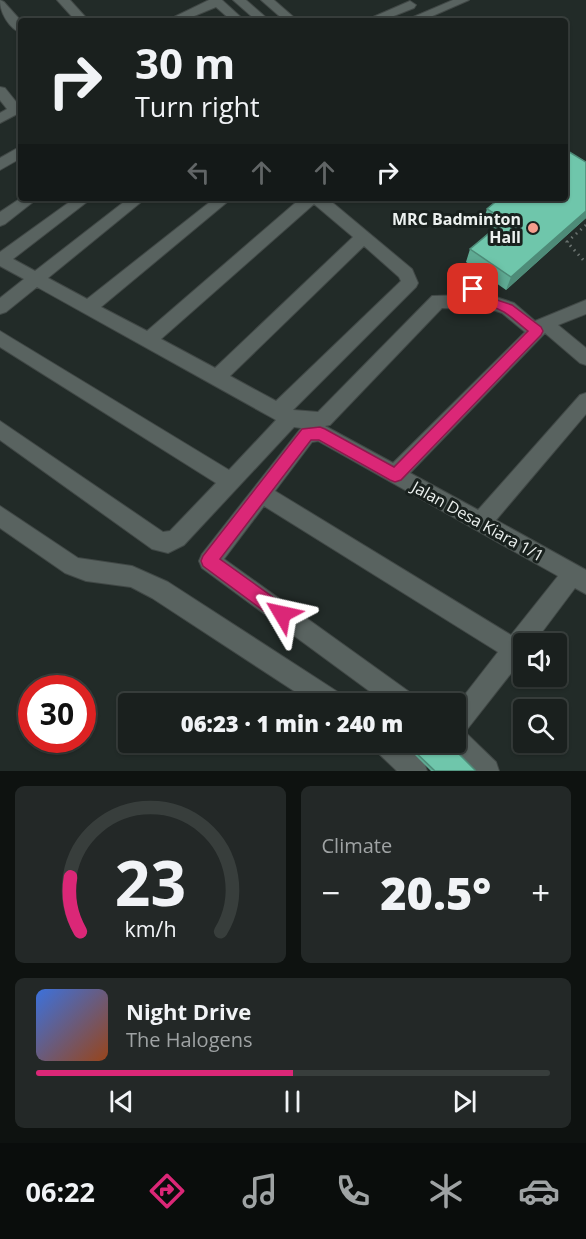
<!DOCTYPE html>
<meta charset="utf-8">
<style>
:root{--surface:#1a201e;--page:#232827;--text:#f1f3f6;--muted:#9fa3a4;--line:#383e3c;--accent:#db2777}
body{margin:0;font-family:"Open Sans",sans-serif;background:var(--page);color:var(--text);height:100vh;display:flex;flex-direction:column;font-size:22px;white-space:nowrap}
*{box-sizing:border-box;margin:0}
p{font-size:20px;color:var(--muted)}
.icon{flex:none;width:33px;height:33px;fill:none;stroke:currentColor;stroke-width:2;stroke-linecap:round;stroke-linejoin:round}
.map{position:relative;height:771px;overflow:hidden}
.drawer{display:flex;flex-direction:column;gap:15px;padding:15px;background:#0e1210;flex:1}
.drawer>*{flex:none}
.top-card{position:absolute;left:18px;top:18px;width:550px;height:183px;border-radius:6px;box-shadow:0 2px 4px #0004,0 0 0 2px var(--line);background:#1a201e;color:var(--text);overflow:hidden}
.fabs{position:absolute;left:513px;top:633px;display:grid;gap:12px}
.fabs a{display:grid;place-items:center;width:54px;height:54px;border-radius:6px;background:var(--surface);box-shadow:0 2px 4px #0004,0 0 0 2px var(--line);font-size:30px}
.speed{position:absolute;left:18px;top:675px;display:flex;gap:12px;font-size:30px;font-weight:700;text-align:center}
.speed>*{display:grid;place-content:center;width:78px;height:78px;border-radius:50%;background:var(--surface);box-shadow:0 2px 4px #0004,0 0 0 2px var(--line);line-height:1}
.speed .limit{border:9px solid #d22;background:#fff;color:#111}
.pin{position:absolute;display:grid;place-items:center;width:51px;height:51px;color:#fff;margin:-26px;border-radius:12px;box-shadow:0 3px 9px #0006}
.me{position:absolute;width:66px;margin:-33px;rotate:306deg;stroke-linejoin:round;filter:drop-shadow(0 0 4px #0008)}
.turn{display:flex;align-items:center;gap:21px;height:126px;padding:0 18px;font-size:27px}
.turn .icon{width:78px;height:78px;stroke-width:2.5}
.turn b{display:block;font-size:42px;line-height:51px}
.lanes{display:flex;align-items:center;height:57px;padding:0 18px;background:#0003;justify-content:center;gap:30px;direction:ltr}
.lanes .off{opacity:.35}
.big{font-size:45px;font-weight:800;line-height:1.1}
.drawer .widget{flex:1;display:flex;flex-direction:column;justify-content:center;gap:9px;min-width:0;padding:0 21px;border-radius:9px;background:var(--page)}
.drawer .dial{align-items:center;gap:0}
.dial svg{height:156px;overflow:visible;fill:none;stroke:var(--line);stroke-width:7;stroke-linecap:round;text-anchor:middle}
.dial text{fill:var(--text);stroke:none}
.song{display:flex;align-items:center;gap:18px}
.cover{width:72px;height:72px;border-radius:9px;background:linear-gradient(135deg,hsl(220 70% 55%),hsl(20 70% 35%))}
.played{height:6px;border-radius:3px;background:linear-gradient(90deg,var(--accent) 50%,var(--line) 50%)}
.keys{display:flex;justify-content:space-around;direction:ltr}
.heat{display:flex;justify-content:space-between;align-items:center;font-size:33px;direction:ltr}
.drawer .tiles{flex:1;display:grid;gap:15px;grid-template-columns:1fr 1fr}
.widget:last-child{grid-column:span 2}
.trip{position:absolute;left:118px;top:693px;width:348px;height:60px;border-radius:6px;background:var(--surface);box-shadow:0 2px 4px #0004,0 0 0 2px var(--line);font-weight:800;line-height:60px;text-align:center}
.tabs{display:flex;height:96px;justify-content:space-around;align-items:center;background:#0a0d0c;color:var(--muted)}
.tabs .icon{width:42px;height:42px}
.tabs .current{color:var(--accent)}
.tabs b{font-size:27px;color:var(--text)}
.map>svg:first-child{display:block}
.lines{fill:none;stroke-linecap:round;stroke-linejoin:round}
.minor-casing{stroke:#414846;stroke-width:2}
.path{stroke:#6b7370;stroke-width:3;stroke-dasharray:1.5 4.5;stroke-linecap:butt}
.minor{fill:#596360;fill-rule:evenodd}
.wall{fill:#5faa93}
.shaded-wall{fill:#4e8b78}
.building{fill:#6fc6ab;stroke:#4e8b78;stroke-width:1.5}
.route{fill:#db2777;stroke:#8e194d;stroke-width:1.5}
.poi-dot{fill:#f49d8d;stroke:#19211e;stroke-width:2}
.labels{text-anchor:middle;stroke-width:6;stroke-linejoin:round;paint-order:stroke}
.poi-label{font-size:16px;font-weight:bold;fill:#ecf1ef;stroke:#19211e;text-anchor:end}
.street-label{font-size:16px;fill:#ecf1ef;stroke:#19211e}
</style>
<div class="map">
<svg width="586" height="771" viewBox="0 0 586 771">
<rect width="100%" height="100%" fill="#222b28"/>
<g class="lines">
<defs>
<path id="minor" d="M0,0L4,2L21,21V33C9,28 0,13 0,0Z
M57,0H70L89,21H76Z
M209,0H222L245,21H232L216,7L182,21H166Z
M233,0H246L270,21H257Z
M261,0H274L298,21H285Z
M453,0H469L421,21H404Z
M410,1L416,5L414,8L381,21H364Z
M0,87L5,88L17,103L21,102V112L0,123V113L7,109L0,100Z
M21,146V158L0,170V158Z
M21,198H38L5,224L0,226V212Z
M75,198H92L13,259L35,271L129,198H146L48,278L87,299L215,198H232L101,307L147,331L301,198H327L412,269L418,283L416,287L293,410L318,412L432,296L470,295L448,275L450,271L456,269L462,271L496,297L514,303L535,321L586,300V314L558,325L586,348V365L580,363L545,333L410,473L478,510L580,395L586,393V414L496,520L586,570V594L575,588L533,644H524L523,658L465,732L496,762L499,771H470L448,748L445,742H456V706L498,652L264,506L224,559L415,696L418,704H387L202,568L199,561L202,554L301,428L294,427L184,545L168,553L152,549L0,440V421L163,532L170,531L216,483L0,347V331L229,470L276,420L37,287L6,312L0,314V298L24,279L0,266V252ZM314,204L353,237L215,368L161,339ZM364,246L399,277L401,281L276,401L230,376ZM442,308L490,309L502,313L525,332L393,463L325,426L330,425ZM318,441L558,576L511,635L275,491L312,442Z
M0,506L78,558L132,566L168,582L344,696L347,704H314L152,598L131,587L86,581L65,573L0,528Z
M371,742H401L424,762L427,771H397L375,750Z"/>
</defs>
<use href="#minor" class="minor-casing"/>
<path class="path" d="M586,225L567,242L586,263"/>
<use href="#minor" class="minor"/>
</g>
<path class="wall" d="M586,162V218L506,290L466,262L470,249L493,229L483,222L487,209Z
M410,742H447L474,771H431L407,747Z"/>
<path class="shaded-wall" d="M586,211V218L506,290L511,277Z"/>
<path class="building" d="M566,150L586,162V211L511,277L470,249L505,220L487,209L500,198H566Z
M411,742H447L475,770L474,771H435L409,746Z"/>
<path class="route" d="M473,284L494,299L512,305L541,327L543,331L541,335L401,480L395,482L390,480L319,440H311L220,559L288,608L290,614L288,620L282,622L276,620L203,566L201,561L203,556L302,429L320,427L325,429L394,467L528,331C520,325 512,317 504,312C490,304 477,305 467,289Z"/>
<circle class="poi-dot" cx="533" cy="228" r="6"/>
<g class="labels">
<g class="poi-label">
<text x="521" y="225">MRC Badminton<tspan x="521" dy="18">Hall</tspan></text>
</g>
<g class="street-label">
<text transform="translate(478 521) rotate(29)" y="6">Jalan Desa Kiara 1/1</text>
</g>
</g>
</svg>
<div class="fabs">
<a><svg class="icon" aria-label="sound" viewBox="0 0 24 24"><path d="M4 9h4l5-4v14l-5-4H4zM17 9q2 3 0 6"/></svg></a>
<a><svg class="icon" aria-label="search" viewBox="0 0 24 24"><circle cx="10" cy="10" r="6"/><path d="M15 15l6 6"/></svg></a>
</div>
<div class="speed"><div class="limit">30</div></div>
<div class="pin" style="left:473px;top:289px;background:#d93025"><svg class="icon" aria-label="arrive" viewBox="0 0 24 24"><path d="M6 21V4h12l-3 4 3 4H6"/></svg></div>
<svg class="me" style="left:282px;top:614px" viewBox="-20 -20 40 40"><path d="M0-17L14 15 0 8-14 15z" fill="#db2777" stroke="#fff" stroke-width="4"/></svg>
<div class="trip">06:23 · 1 min · 240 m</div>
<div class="top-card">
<div class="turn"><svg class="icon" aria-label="right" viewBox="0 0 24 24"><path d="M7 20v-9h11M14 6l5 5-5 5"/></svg><div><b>30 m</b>Turn right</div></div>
<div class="lanes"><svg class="icon off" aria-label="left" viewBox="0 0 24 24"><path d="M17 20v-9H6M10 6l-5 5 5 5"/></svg><svg class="icon off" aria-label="ahead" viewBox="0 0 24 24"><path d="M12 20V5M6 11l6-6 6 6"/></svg><svg class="icon off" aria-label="ahead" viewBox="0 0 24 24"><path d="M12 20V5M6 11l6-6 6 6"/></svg><svg class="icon" aria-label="right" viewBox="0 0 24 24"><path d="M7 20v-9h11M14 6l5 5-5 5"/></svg></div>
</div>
</div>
<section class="drawer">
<div class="tiles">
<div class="widget dial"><svg viewBox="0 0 100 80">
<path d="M14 69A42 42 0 1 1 86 69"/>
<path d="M14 69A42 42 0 0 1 9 41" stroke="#db2777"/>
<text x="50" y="56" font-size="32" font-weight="700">23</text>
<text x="50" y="72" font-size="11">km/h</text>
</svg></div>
<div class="widget"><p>Climate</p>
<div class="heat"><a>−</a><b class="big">20.5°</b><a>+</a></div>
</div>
<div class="widget">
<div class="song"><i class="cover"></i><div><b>Night Drive</b><p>The Halogens</p></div></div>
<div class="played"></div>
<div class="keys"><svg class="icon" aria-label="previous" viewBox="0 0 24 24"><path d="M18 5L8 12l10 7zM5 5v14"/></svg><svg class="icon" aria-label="pause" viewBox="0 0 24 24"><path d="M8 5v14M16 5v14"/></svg><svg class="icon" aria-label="next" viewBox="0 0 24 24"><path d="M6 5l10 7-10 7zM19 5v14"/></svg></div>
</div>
</div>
</section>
<nav class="tabs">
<b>06:22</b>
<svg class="icon current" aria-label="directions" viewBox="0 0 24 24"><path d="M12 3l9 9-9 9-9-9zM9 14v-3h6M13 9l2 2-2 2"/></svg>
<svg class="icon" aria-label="music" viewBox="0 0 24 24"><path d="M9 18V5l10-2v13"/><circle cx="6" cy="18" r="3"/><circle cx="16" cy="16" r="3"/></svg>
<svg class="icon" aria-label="phone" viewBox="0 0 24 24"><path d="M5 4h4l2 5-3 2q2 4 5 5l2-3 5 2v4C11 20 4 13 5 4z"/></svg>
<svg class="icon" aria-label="climate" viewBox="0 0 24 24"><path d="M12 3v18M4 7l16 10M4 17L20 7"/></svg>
<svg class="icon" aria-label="car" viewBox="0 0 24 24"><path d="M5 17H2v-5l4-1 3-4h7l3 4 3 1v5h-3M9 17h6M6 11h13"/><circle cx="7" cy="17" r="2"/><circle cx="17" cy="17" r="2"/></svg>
</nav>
